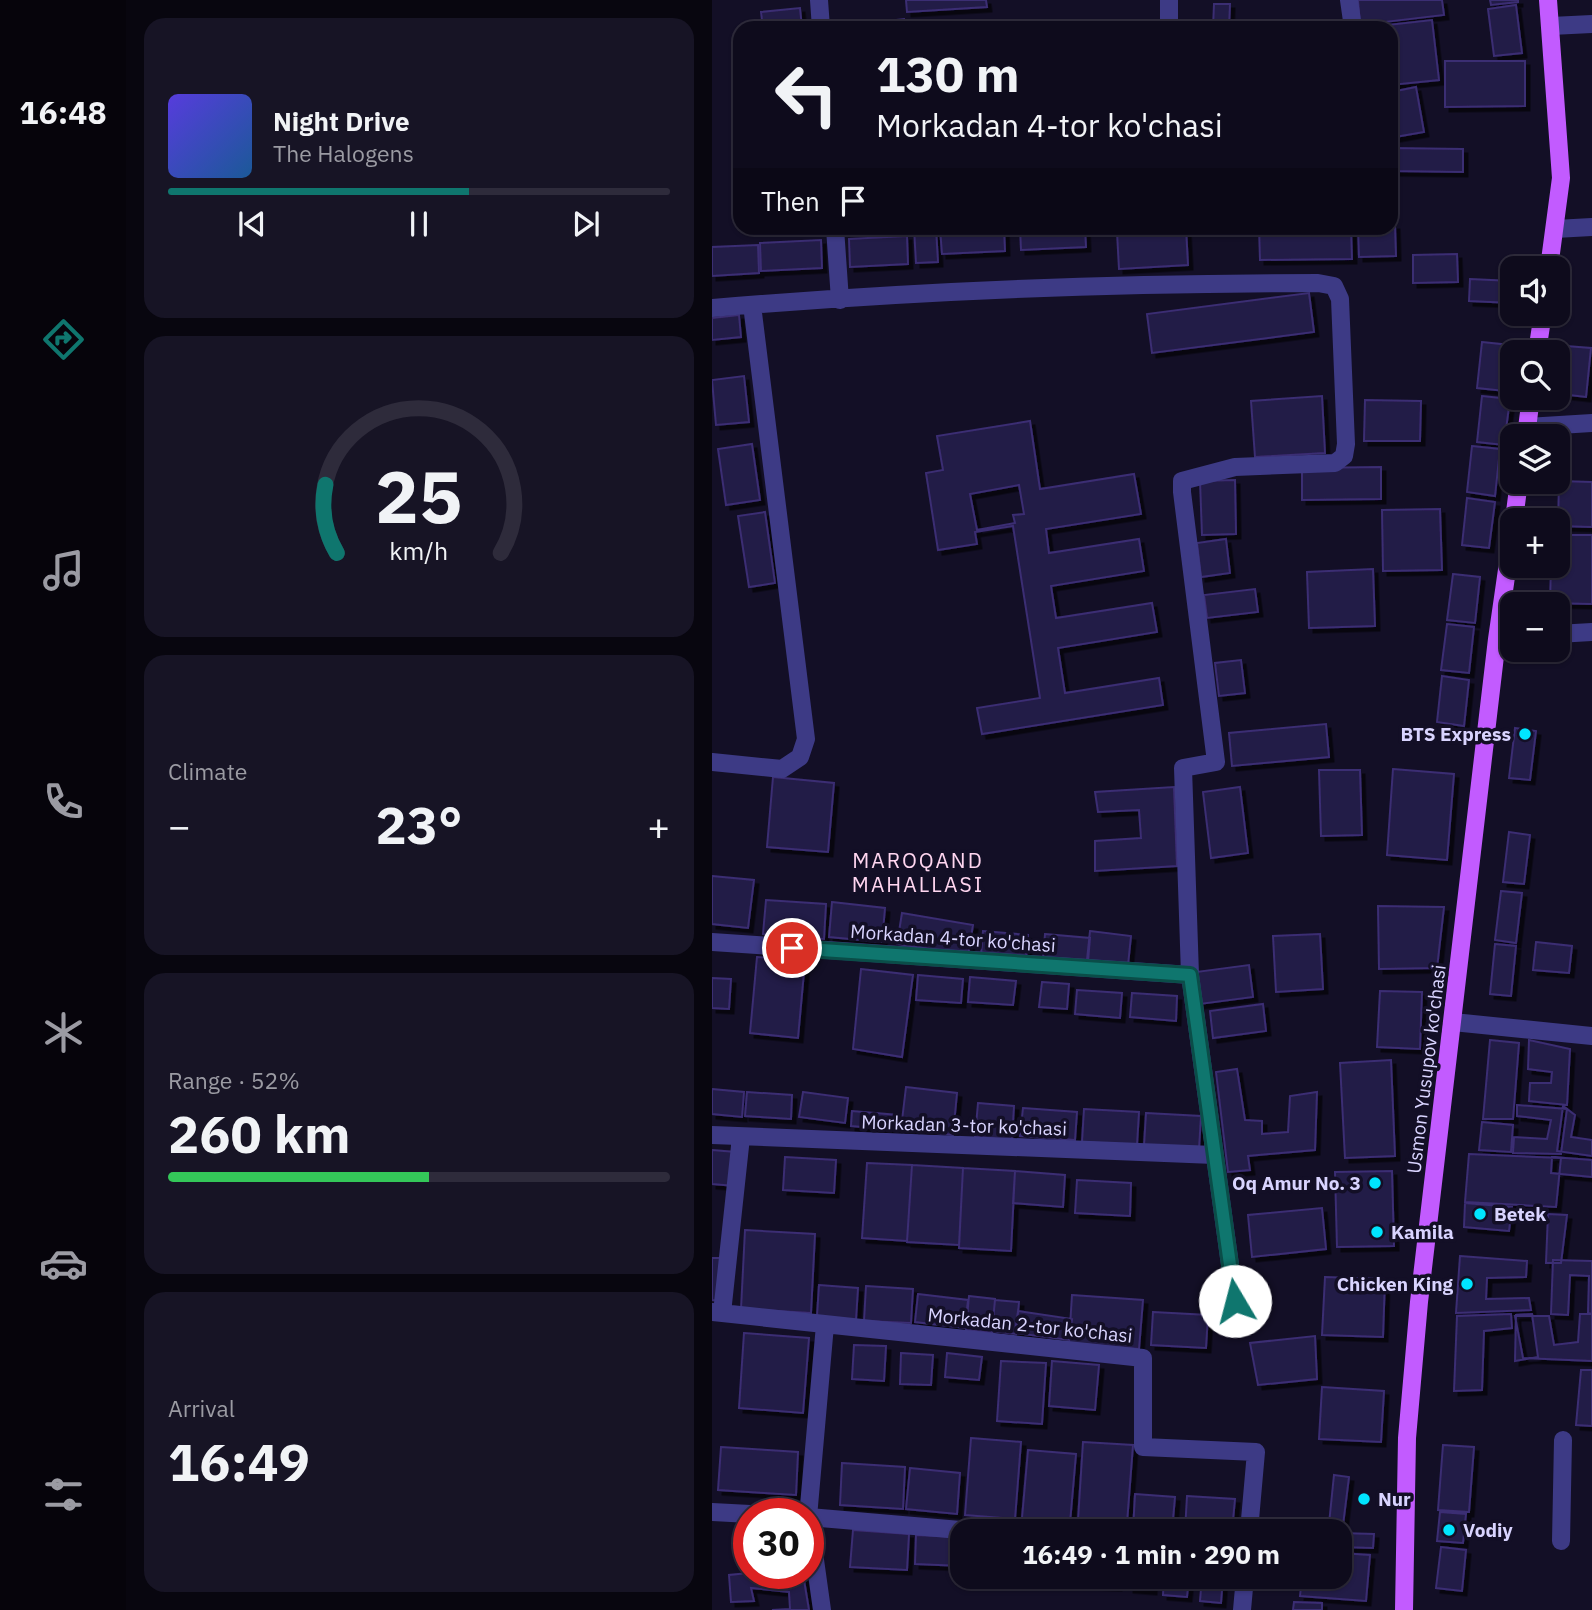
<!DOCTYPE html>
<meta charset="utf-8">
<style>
:root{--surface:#0e0b1c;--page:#171425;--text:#f1f3f6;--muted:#9b9ba3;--line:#2e2b3b;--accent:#0f766e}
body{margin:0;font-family:"IBM Plex Sans",sans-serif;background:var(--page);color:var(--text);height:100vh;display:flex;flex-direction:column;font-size:26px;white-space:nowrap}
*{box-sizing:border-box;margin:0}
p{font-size:23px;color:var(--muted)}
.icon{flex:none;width:38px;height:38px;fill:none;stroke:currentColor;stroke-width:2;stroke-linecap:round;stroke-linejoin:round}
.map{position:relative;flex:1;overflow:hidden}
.side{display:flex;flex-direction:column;gap:18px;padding:18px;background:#08060f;width:586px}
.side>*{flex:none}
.guide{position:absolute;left:21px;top:21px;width:665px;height:214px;border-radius:21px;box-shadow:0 2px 5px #0004,0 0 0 2px var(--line);background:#0e0b1c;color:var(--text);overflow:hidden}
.tools{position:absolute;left:788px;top:256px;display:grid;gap:14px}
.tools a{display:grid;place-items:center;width:70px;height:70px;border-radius:14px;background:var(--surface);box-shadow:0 2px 5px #0004,0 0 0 2px var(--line);font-size:35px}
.speed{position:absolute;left:21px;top:1498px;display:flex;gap:14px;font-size:35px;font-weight:700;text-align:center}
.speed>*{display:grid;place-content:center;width:91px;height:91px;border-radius:50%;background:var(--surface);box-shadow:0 2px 5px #0004,0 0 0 2px var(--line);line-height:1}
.speed .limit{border:10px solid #d22;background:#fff;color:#111}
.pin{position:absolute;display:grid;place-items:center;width:60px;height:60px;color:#fff;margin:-30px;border:4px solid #fff;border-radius:50%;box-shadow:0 2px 7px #0007}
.me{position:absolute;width:77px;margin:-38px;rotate:352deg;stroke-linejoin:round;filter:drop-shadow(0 0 5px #0008)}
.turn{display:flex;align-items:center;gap:24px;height:147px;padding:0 28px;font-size:32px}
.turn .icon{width:91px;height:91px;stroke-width:2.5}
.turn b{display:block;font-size:49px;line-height:60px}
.then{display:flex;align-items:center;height:66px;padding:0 28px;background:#0003;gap:14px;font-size:26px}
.big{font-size:52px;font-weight:700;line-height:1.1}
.side .widget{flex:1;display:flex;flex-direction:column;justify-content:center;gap:10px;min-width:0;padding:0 24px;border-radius:21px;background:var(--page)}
.side .dial{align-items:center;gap:0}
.dial svg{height:182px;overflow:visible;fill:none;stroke:var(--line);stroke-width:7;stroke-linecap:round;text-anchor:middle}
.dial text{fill:var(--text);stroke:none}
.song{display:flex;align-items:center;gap:21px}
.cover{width:84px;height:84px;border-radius:10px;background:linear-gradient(135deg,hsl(250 70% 55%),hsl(210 70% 35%))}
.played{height:7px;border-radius:4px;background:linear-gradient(90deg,var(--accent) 60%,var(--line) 60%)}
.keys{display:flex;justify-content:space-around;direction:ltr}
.heat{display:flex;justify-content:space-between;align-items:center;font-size:38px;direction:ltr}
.charge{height:10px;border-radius:5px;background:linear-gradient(90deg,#34c759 52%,var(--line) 0)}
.trip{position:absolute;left:238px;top:1519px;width:402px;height:70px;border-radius:21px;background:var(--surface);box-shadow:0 2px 5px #0004,0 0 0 2px var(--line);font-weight:700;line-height:70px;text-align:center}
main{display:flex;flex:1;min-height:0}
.dock{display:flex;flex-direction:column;width:126px;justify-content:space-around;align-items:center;background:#06040b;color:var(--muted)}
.dock .icon{width:49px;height:49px}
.dock .selected{color:var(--accent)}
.dock b{font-size:32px;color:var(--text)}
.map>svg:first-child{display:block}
.building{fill:#241b47;stroke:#3b2d73;stroke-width:2;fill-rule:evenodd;filter:url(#shadow)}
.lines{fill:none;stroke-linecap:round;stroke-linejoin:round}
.minor{stroke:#3d3a85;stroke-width:18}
.major{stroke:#c25bff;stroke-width:18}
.route-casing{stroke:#0a4d48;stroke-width:18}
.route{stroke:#0f766e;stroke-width:12}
.poi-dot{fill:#00e5ff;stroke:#130f26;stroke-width:2.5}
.labels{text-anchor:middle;stroke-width:7;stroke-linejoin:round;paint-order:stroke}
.poi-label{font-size:19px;font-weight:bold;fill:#d9d4ff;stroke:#130f26;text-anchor:start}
.street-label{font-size:19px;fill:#d9d4ff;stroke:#130f26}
.neighbourhood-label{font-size:21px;letter-spacing:2px;fill:#ffd6f0;stroke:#130f26}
</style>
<main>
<nav class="dock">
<b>16:48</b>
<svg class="icon selected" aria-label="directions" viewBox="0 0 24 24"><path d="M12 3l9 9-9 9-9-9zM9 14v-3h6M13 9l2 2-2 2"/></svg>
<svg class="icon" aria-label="music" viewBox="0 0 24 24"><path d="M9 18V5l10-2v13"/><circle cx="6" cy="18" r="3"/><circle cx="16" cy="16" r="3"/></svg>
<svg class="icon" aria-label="phone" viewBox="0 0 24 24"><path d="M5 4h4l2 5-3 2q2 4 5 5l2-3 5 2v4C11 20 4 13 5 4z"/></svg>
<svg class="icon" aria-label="climate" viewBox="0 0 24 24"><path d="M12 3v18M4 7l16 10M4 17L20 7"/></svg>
<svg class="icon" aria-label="car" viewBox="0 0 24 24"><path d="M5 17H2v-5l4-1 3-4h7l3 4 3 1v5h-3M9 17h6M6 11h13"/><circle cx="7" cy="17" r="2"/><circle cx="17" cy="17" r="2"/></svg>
<svg class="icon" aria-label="filters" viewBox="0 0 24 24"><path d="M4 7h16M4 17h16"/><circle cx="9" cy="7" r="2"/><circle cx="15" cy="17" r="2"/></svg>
</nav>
<section class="side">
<div class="widget">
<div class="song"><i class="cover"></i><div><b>Night Drive</b><p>The Halogens</p></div></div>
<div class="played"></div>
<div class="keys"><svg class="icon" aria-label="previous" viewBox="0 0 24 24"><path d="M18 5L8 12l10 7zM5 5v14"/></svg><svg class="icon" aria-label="pause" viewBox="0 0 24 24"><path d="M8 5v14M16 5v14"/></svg><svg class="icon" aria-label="next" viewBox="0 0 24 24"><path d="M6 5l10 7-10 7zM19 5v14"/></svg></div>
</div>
<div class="widget dial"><svg viewBox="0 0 100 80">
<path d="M14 69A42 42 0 1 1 86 69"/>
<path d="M14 69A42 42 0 0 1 9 39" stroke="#0f766e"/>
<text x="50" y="56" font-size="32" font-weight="700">25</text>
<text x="50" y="72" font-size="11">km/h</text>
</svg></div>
<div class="widget"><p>Climate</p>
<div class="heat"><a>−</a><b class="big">23°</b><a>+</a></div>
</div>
<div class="widget"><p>Range · 52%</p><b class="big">260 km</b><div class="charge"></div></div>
<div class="widget"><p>Arrival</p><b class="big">16:49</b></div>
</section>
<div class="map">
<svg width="880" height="1610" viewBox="0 0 880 1610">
<defs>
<filter id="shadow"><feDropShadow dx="4.5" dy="4.5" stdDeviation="0" flood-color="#0009"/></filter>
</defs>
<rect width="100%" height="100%" fill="#130f26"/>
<path class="building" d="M194,0H274L275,7L195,12Z
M646,0H730L732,15L648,25Z
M778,0H806V2L779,5Z
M502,4H518L517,28H501Z
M804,5L810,53L782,56L776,9Z
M88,8L90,28H51L49,12Z
M192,19L193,28H130L129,26Z
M720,20L727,80L679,85V28H649Z
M733,61H813V106L733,107Z
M704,87L712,132L683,137L679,114V92Z
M679,148L751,149V172L679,171Z
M679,225H683L684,256L647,257L646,228H679Z
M202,228H224L226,262L204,263Z
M228,228H292L293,251L230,254Z
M308,228H373L374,247L309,250Z
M474,228L476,265L407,269L405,232Z
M547,228H639L640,259L548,260Z
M195,236L196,264L138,267L137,239Z
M109,240L110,268L49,271L48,243Z
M46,245L47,273L0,276V247Z
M745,254L746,282L701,283V255Z
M758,279L800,281V303L757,301Z
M597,293L602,332L440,353L435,314Z
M27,315L29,337L0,340V318Z
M770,342L798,345L793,391L765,388Z
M854,346L879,348L874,397L849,394Z
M32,376L37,422L4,425L0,380Z
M610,396L613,453L543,457L539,401Z
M770,396L798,399L792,445L765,442Z
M653,400L709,401L708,441H652Z
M318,421L328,489L422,474L429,514L334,529L337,553L427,539L432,571L339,586L344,618L440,603L445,632L346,648L353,693L447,678L451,705L270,734L265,708L328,698L301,526L263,532L265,544L226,550L214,473L231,470L225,436ZM307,485L312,514L301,515L303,523L265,530L258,494Z
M40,444L48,500L14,505L6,449Z
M760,446L788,449L783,496L755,492Z
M669,467V499L590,500V468Z
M523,480L524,534L490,535L488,481Z
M847,481L880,482V527L846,526Z
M755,498L783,502L777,548L750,545Z
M728,509L730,570L671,571L670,510Z
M53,512L63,583L37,587L26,516Z
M845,535H880V604L838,603L839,565H845Z
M514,539L518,573L489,577L485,543Z
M661,569L663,626L597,628L595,572Z
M741,574L768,577L763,623L735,620Z
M543,589L546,612L495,618L492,595Z
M735,624L762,627L757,673L729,670Z
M529,660L533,693L507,696L503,663Z
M730,676L757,680L752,726L725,722Z
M614,724L617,757L520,766L517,733Z
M803,728L824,731L818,780L797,778Z
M681,769L742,774L735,860L675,855Z
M607,770H648L650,835L609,836Z
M61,777L122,783L116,852L55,847Z
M462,787L465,866L383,871V841L429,838L427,810L386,812L383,792Z
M528,787L536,853L499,858L491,792Z
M797,832L818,835L812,884L791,882Z
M0,876L42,880L36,928L0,924Z
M789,891L810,893L804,943L783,940Z
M54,900L114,904L112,939L51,934Z
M120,902L173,908L170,942L117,937Z
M666,906L732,907L725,968L667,969Z
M190,913L261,925L256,955L185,944Z
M271,931L316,935L314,959L269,955Z
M378,931L419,936L416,965L375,960Z
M333,934L378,938L376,962L331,959Z
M608,934L611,989L564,992L561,936Z
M824,942L860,946L857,973L821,970Z
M783,944L804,946L799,996L778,994Z
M45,957L93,961L86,1038L38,1033Z
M537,965L541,997L488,1004L484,972Z
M149,969L201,975L190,1057L141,1049Z
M206,975L251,979L249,1003L204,1000Z
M258,977L304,981L301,1005L256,1002Z
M0,978L19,979L17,1009L0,1008Z
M330,982L357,984L355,1009L327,1007Z
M365,990L410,993L408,1018L363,1014Z
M668,991L710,992L708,1049L665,1047Z
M420,993L465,996L464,1021L418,1017Z
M551,1004L554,1031L501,1038L498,1011Z
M778,1040L807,1043L801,1119H771Z
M817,1040L858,1049L855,1105L817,1101L818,1083H839L840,1072L816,1069Z
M679,1060L683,1156L633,1158L628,1063Z
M525,1069L533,1120L550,1121V1134L576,1132L578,1096L605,1092L603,1150L536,1156L538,1170L516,1172L504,1072Z
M194,1087L245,1093L241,1135L189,1129Z
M0,1089L32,1092L30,1117L0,1114Z
M35,1092L80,1095L79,1119L33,1116Z
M91,1092L136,1098L133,1123L87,1117Z
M266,1103L302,1106L300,1140L263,1137Z
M805,1105L855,1109L849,1154L801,1153L802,1137L835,1139L839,1120L805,1116Z
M851,1106L863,1115L859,1137L880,1140V1156L845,1151Z
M311,1108L365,1112L363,1140L308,1136Z
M372,1109L427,1112L425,1145L370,1142Z
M140,1111L186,1115L185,1130L139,1126Z
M434,1113L489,1116L487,1149L432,1146Z
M770,1122L801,1125L799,1152L767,1150Z
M0,1150L24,1152L23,1186L0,1184Z
M757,1154L849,1158L844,1207L753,1202Z
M73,1157L124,1160L122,1193L71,1190Z
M840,1157L880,1160V1177L839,1173Z
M155,1163L200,1165L195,1241L150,1238Z
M200,1165L251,1168L247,1245L195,1242Z
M251,1168L303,1171L299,1251L247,1248Z
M303,1171L353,1175L351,1207L301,1203Z
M680,1171L682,1246L625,1247L623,1172Z
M365,1180L419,1183L418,1216L363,1213Z
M753,1203L800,1207L797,1231L752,1227Z
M610,1208L614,1249L540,1257L536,1215Z
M836,1214L855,1215L849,1263H834Z
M33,1230L103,1234L99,1313L29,1309Z
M748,1256L815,1261L814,1277L775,1278L774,1299L817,1298L819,1310L744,1313Z
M0,1258H11L8,1301L0,1300Z
M841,1260L880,1261V1314L876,1313L877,1276L858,1275L856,1315L839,1314Z
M613,1277L673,1279L671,1337L610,1335Z
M107,1285L146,1288L144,1320L105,1316Z
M154,1286L201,1289L199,1323L152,1321Z
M206,1294L256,1300L253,1328L203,1322Z
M360,1295L431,1300L427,1349L357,1343Z
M257,1296L283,1299L280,1333L254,1330Z
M283,1300L307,1302L304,1334L280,1331Z
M306,1311L360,1319L357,1340L303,1333Z
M441,1312L496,1315L494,1348L439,1345Z
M799,1314L800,1328L772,1331L770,1390L742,1391L745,1316Z
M820,1314L826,1357L803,1361L804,1315Z
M868,1314H880V1361L811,1358L803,1316H837L842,1345L866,1342Z
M32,1333L97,1338L91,1413L27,1408Z
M603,1336L605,1379L546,1385L538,1343Z
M142,1345L174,1346L172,1381L140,1379Z
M189,1353L221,1355L219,1385L188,1384Z
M235,1353L270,1357L267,1380L233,1377Z
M289,1361L334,1363L330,1424L285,1421Z
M340,1361L387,1365L383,1410L337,1406Z
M869,1370H880V1426L864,1425Z
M610,1387L672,1391L669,1442L607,1439Z
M259,1438L309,1442L303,1519L253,1515Z
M371,1442L421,1445L415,1523L366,1520Z
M731,1445L762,1447L757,1512L726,1510Z
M9,1447L86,1452L84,1495L6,1490Z
M316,1450L364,1454L358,1523L310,1518Z
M130,1463L193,1467L191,1509L128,1505Z
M198,1468L248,1473L245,1514L194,1509Z
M622,1475L637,1477L631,1525L617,1524Z
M423,1494L463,1497L460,1531H421Z
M475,1496L523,1499L520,1531H473Z
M728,1512L754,1514L751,1543L725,1541Z
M141,1530L197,1534L195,1570L138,1567Z
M628,1533L662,1534L661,1548L628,1547Z
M204,1535L250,1537V1566L203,1564Z
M729,1547L754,1550L750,1591L724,1588Z
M628,1553L658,1555L654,1601L588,1596L590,1577H628Z
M37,1573L91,1574L97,1610H60L78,1609L77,1592L39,1588L42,1601L19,1602L17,1575Z
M382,1577H405V1586L381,1585Z
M417,1577H441L440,1590L417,1588Z
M452,1577H477L475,1597L451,1595Z
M490,1577H511L509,1603L488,1601Z
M582,1602L610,1603V1610H581Z"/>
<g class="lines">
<path class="minor" d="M107,0L109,28
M457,0V28
M637,0L641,28
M839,26L880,24
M123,228L128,300
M843,229L880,227
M0,308C201,291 404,283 606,283L622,286L628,299L634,444L632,456L623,463L523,467L470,481V492L504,762L471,768L478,975L523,1301
M815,427L880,423
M845,634L880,632
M0,762L70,769L88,757L94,739L40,305
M0,942L478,975
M741,1022L880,1036
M0,1135L502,1155
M0,1312L431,1358V1447L544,1452L537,1531
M10,1313L29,1137
M0,1512L38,1514
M96,1517L113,1325
M849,1541L851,1440
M110,1610L97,1517L260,1531
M530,1610L533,1577"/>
<path class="major" d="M836,0L849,178L837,268
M825,352L831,313
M814,436L819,397
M802,520L807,481
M692,1610L695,1438L707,1302L785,639L800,535"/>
</g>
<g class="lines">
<defs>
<path id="route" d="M80,948L478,975L523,1301"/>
</defs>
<use href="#route" class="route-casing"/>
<use href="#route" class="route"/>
</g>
<g class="poi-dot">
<circle cx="813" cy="734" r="7"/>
<circle cx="663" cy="1183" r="7"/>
<circle cx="768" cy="1214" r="7"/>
<circle cx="665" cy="1232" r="7"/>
<circle cx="755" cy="1284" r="7"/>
<circle cx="652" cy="1499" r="7"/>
<circle cx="737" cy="1530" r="7"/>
</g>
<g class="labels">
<g class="poi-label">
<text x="799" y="741" text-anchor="end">BTS Express</text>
<text x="649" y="1190" text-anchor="end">Oq Amur No. 3</text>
<text x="782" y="1221">Betek</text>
<text x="679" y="1239">Kamila</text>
<text x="741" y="1291" text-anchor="end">Chicken King</text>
<text x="666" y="1506">Nur</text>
<text x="751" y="1537">Vodiy</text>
</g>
<g class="street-label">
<text transform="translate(241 938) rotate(4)" y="7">Morkadan 4-tor ko'chasi</text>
<text transform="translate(714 1069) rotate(-83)" y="7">Usmon Yusupov ko'chasi</text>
<text transform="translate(252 1125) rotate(2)" y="7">Morkadan 3-tor ko'chasi</text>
<text transform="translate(318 1325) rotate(6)" y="7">Morkadan 2-tor ko'chasi</text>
</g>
<g class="neighbourhood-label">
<text x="206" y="868">MAROQAND<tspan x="206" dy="24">MAHALLASI</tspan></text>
</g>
</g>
</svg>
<div class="tools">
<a><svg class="icon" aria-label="sound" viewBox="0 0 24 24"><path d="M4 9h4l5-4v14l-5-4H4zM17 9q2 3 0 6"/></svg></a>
<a><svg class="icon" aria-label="search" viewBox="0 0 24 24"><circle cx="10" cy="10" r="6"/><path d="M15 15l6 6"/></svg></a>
<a><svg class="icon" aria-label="layers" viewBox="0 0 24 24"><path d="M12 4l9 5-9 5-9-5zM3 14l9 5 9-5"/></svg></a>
<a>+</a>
<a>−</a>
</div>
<div class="speed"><div class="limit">30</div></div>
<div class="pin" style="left:80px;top:948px;background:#d93025"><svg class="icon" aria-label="arrive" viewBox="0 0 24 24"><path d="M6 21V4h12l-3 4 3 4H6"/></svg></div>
<svg class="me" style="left:523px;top:1301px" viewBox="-20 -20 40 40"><circle r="19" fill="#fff"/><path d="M0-13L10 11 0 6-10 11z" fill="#0f766e"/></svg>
<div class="trip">16:49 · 1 min · 290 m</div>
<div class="guide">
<div class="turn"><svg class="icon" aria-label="left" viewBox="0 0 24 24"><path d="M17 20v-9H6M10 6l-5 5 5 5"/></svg><div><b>130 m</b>Morkadan 4-tor ko'chasi</div></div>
<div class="then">Then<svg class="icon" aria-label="arrive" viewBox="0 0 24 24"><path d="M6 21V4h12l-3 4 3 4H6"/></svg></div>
</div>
</div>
</main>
